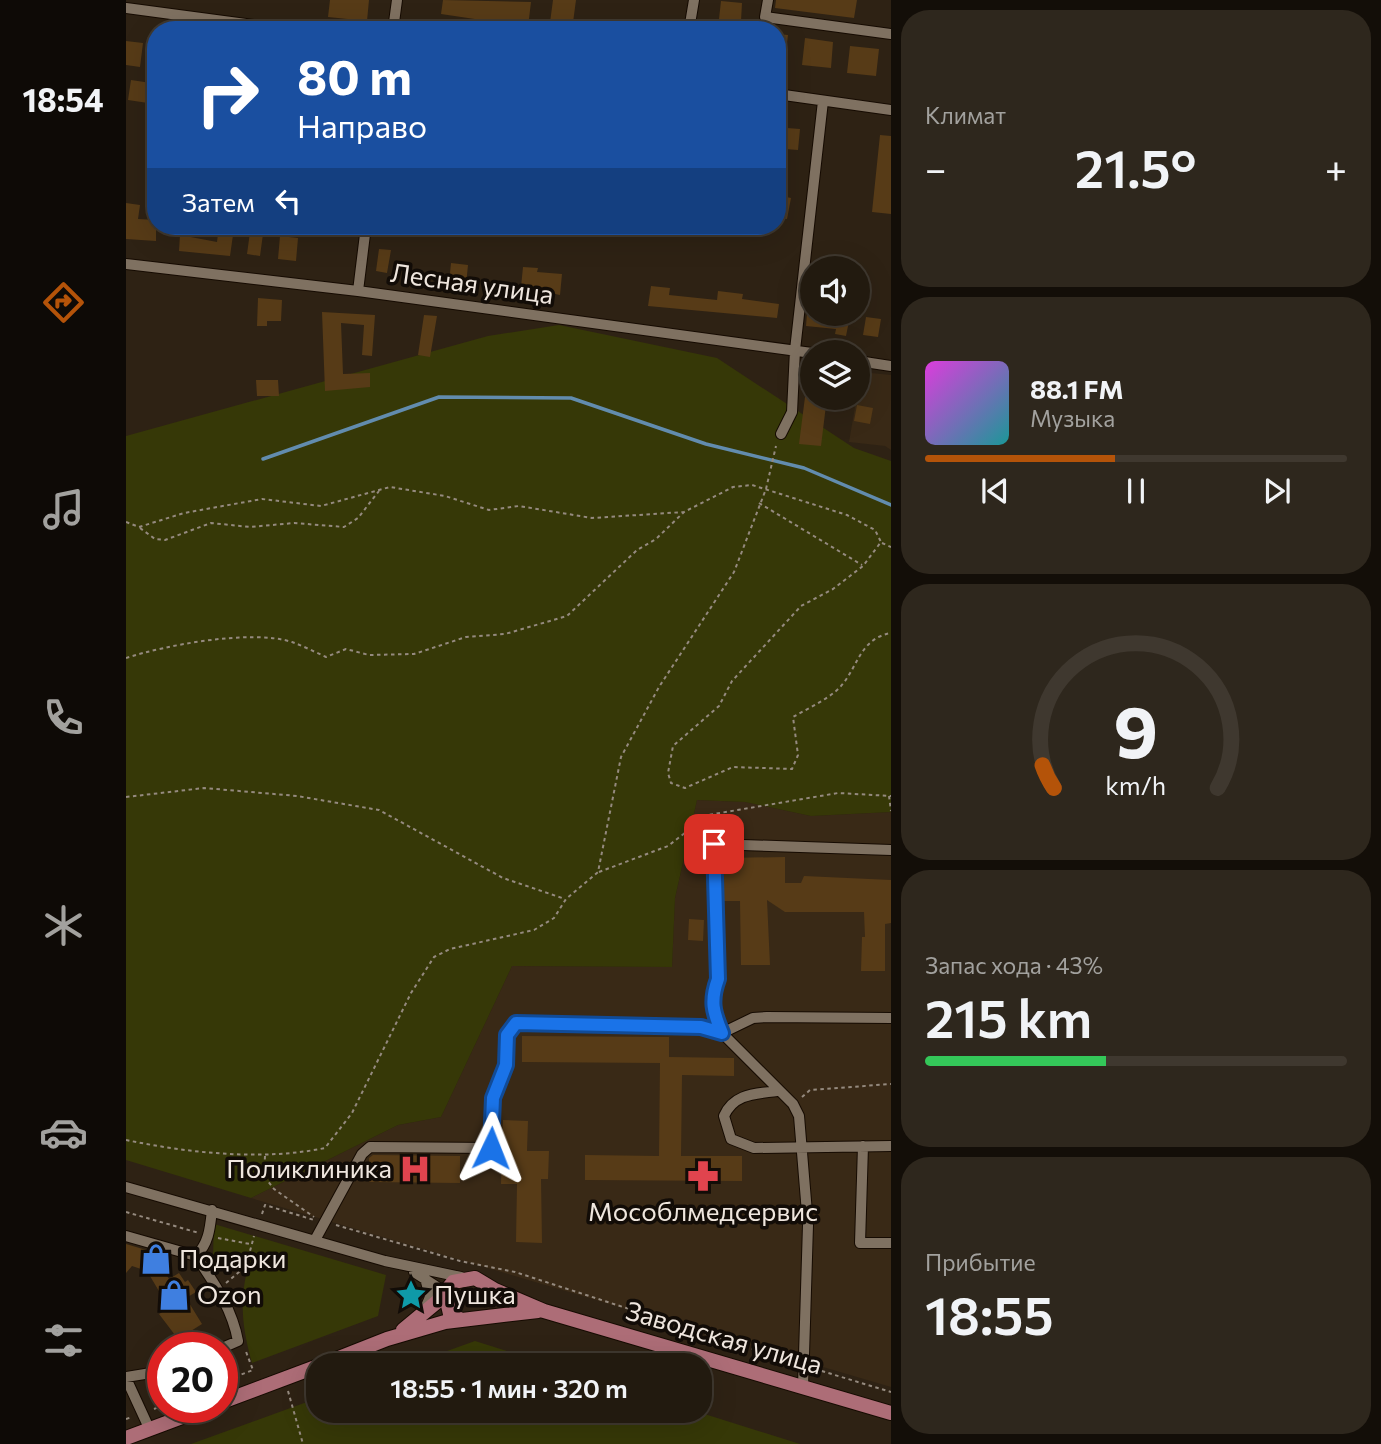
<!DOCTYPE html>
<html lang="ru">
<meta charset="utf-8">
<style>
:root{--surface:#221a0f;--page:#2e271d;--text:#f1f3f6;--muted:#a2a19e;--line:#3f382f;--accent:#b45309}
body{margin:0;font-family:Commissioner,sans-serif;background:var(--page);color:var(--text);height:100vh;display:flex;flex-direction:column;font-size:26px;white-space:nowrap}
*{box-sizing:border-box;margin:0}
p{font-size:23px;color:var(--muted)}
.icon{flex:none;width:38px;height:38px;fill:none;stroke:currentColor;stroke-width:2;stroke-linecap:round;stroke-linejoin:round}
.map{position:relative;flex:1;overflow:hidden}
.drawer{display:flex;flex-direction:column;gap:10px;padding:10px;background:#130e08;width:490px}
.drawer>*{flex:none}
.banner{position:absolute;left:21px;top:21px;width:639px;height:214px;border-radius:28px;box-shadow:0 7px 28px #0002,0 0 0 2px var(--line);background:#1a4fa0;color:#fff;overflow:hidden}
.fabs{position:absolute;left:674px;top:256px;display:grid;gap:14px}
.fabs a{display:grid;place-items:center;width:70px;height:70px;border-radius:50%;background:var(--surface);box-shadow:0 7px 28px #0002,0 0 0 2px var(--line);font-size:35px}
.speed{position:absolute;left:21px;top:1332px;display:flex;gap:14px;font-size:35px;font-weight:700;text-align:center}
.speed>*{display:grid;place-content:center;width:91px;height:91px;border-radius:50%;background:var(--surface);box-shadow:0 7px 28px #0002,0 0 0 2px var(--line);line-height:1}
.speed .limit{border:10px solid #d22;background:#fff;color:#111}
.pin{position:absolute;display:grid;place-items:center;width:60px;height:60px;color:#fff;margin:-30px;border-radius:14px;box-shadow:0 4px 10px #0006}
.me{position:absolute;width:77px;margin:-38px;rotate:2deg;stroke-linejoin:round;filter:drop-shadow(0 0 5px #0008)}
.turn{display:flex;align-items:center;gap:24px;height:147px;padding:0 35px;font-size:32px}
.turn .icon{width:91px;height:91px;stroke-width:2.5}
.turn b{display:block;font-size:49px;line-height:60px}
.then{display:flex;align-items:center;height:66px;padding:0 35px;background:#0003;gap:14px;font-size:26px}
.big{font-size:52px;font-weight:600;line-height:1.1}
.drawer .tile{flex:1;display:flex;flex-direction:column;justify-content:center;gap:10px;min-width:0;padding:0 24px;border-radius:28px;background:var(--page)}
.drawer .dial{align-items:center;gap:0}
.dial svg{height:182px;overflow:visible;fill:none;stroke:var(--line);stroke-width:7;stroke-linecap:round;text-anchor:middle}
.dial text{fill:var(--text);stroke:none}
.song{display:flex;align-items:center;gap:21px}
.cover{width:84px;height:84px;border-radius:10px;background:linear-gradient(135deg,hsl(300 70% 55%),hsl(180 70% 35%))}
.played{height:7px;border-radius:4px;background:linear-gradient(90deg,var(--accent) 45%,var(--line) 45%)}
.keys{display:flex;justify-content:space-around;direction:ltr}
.heat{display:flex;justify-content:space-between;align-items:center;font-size:38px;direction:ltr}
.charge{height:10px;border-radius:5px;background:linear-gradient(90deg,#34c759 43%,var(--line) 0)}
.trip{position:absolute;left:180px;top:1353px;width:406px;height:70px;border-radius:28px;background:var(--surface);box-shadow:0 7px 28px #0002,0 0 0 2px var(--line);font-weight:600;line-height:70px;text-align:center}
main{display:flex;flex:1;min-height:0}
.menu{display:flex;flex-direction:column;width:126px;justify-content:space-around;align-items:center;background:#0e0a06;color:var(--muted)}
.menu .icon{width:49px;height:49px}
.menu .current{color:var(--accent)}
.menu b{font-size:32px;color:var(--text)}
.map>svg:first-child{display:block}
.built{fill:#392916}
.green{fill:#363807}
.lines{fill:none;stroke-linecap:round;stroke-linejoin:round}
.stream{stroke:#628cae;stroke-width:3.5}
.building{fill:#573b17}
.minor-casing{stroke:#160b02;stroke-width:12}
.major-casing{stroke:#160b02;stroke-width:16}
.path{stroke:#958a7f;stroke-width:2;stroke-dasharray:3.5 3.5;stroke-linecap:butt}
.minor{stroke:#7f7161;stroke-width:10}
.major{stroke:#ad6d77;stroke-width:14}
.route-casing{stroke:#114b97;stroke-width:18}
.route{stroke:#1a73e8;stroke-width:12}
.labels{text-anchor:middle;stroke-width:7;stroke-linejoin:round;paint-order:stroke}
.street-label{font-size:26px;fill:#efe6de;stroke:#120c07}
.poi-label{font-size:26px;fill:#efe6de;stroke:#120c07;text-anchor:start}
</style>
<main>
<nav class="menu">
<b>18:54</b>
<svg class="icon current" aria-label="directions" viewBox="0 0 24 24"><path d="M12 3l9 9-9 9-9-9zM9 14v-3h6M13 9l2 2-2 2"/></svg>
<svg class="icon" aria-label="music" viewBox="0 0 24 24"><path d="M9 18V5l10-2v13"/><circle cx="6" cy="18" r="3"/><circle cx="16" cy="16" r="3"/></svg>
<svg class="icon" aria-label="phone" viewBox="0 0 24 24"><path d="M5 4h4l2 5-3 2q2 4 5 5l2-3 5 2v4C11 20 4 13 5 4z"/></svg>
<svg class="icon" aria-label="climate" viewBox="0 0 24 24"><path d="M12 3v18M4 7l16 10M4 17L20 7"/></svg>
<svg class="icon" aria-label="car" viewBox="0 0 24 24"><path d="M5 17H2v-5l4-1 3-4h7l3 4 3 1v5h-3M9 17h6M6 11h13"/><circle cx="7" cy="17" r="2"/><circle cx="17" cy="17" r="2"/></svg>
<svg class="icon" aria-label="filters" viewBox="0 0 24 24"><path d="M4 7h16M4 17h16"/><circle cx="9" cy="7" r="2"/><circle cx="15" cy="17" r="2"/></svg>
</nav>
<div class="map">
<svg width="765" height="1444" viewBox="0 0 765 1444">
<rect width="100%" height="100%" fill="#2e2214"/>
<path class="built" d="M735,372L765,375V450L759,446L723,442Z
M571,800L619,802L685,816L765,812V1387L125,1198L272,1125L315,1117L386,966L546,967L549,898Z"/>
<path class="green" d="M433,325L591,358L728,448L765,461V812L685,816L619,802L571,800L549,898L546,967L386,966L315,1117L272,1125L125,1198L0,1160V436L362,336Z
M88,1224L260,1275L252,1316L126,1363C117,1331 113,1303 121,1271L87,1256Z
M349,1341L425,1365H282Z
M192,1398V1410L569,1411L674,1444H65Z"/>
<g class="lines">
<path class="stream" d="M137,459L313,397L445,398L580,444L678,468L765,505"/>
</g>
<path class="building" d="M204,0H243L241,21L202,17Z
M317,0L405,2L402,27L315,14Z
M427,0H450L446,30H423Z
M650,0H731L728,18L649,8Z
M595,1L616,3L615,21L593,19Z
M651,34L662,35L657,78L651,77Z
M679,38L707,42L705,68L676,65Z
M0,41L17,43L14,67L0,65Z
M724,46L753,49L750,76L721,73Z
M5,80L25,83L22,103L2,100Z
M661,128L674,129L672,150L659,149Z
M754,135L765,136V214L746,212Z
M651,195L665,198L661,219L651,217Z
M0,203L14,205L12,219L30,220V241L0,239Z
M93,226L108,228L104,256L53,251L54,235L91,242Z
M124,232L137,234L134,256L121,254Z
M154,236L172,238L170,261L152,259Z
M253,249L265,250L261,273L250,271Z
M325,263L342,265L340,285L323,283Z
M397,267L412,268L411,272L436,274L434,295L395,287Z
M525,286L544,288L543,295L591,300L592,291L617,294L616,299L653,304L651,318L522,306Z
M132,298L156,300L155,321H141V326H131Z
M196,312L249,315L246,356L236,355L238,325L215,323L217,374L244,373V387L199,391Z
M681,313H697V318L723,321L720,336L709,334L710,329L680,326Z
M298,315L311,316L304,357L292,355Z
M740,317L755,319L752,337L737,335Z
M130,380H152L153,396H131Z
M679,397H701L695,446L673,444Z
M731,405L747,408L744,424L728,421Z
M659,857V883H675L678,876L765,880V923L759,924V971H735L736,937H739L738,912H659L641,900L644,965H615L614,901H598V858Z
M563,919L578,920L577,941L562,940Z
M396,1036L543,1037V1057L608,1058V1076L556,1075L555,1156H616V1181L459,1180V1155L533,1156L534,1063L396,1062Z
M377,1120L402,1121L401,1151H423L422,1179H415L416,1243L390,1242L391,1184H375Z
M247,1155L334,1156V1183L243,1182V1158Z
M0,1244L27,1252L43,1279L53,1273L59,1282L62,1280L70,1292L60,1298L76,1324L52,1339L33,1314L43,1308L21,1271L6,1266L0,1273Z"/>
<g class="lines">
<defs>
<path id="minor" d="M642,0L639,17L765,34
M0,8L165,30
M267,30L271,0
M563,30L568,0
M651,94L765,110
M0,264L232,291L686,353
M232,291L240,226
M732,361L765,366
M655,434L666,412L669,350L697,101
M651,1091C630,1094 608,1093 598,1116L605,1139L628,1148L765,1146
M737,1146L734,1243H765
M0,1187L259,1261L335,1277
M0,1236L70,1256C88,1283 106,1308 112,1341L96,1348
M189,1240L236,1154L244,1147L365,1148L367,1098L380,1065L381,1035L390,1023L575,1027L596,1033L627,1018L641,1017L765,1018
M70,1256C83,1243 84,1228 86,1210
M288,1272L319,1292
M298,1311L304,1297L299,1278
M0,1377L37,1371
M0,1378L23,1428
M677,1387L682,1225L673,1116L667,1104L596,1033L586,1009V996L592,979L588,844L765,850"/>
<path id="major" d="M335,1320L324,1314L319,1292L327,1282L349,1278L369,1290L418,1311L765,1413
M277,1330L318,1296
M195,1365L261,1339L319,1322L412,1311
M96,1402L192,1366
M0,1438L83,1407"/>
</defs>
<use href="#minor" class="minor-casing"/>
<use href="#major" class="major-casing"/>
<path class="path" d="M633,503L736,565
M0,522L13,527L58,513L136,499L195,506L264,487L319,496L363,510L393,506L466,518L558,512L607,487L626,485L721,515L749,530L755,542L737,566L707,589L675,606L606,681L593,706L547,746L542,773L545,783L559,788L607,767L666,769L672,755L667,717C681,709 698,701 710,691C732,672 731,639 765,633
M14,528L29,539L39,540L85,523L124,527L168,523L218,527L232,518L253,491
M756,543L765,547
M0,658C40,645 125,629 166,642C177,646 189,652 200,657L220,649L243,655L288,654L340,637L379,634L441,616L511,550L530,539L558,512
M763,796L765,811
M0,797L78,788L171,796L253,810L377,878L439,899
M473,872L542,846L582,815L712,793L765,796
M676,1097L684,1090L765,1084
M0,1140C63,1153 136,1161 199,1148L226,1113L285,993L308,957L324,949L408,930L428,918L440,899L472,872L495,757L533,687L608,572L640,489L650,446
M139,1156L138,1176L148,1189L188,1217
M0,1212L73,1233
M136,1214L139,1205L188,1220
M210,1225L334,1261L389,1272L667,1362
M92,1238L124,1244
M100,1283L120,1266L128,1236
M689,1369L765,1392
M96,1382L127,1370L119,1349
M162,1391L177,1444
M28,1409L37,1405
M0,1419L6,1417"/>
<use href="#minor" class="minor"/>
<use href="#major" class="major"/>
</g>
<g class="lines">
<defs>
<path id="route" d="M365,1148L367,1098L380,1065L381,1035L390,1023L575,1027L596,1033C587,1012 584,1001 592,979L588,844"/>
</defs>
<use href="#route" class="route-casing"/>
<use href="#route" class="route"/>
</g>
<defs>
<symbol id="hospital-bare" viewBox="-9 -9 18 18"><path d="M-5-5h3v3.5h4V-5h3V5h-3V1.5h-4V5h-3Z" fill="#e0444e" stroke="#120c07" stroke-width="2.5" paint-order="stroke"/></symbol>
<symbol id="pharmacy-bare" viewBox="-9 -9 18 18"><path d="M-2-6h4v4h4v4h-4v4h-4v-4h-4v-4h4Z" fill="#e0444e" stroke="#120c07" stroke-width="2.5" paint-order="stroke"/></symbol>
<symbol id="shop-bare" viewBox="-9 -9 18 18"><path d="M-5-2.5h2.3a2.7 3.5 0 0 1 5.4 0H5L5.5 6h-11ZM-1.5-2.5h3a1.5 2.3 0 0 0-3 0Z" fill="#3f7fe0" stroke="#120c07" stroke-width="2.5" paint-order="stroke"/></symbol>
<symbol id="sight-bare" viewBox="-9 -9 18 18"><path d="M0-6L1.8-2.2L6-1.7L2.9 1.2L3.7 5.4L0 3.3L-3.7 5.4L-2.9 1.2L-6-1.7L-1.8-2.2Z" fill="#0f9aa8" stroke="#120c07" stroke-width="2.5" paint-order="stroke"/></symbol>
</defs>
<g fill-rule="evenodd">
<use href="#hospital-bare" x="267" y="1147" width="44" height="44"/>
<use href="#pharmacy-bare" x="555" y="1154" width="44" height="44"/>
<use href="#shop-bare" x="8" y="1237" width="44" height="44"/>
<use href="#shop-bare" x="26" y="1273" width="44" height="44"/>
<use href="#sight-bare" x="263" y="1273" width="44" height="44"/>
</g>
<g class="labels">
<g class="street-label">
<text transform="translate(346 284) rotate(8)" y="9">Лесная улица</text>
<text transform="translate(598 1338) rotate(16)" y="9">Заводская улица</text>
</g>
<g class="poi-label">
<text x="266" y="1178" text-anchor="end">Поликлиника</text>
<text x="577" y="1221" text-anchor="middle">Мособлмедсервис</text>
<text x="53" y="1268">Подарки</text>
<text x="71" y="1304">Ozon</text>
<text x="308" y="1304">Пушка</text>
</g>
</g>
</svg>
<div class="fabs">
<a><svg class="icon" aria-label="sound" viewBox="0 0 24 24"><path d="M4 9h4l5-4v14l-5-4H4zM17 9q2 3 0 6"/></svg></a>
<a><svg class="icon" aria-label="layers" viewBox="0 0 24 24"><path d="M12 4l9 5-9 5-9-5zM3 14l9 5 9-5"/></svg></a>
</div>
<div class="speed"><div class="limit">20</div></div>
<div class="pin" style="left:588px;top:844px;background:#d93025"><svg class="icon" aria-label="arrive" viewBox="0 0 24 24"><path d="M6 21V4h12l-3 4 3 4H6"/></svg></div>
<svg class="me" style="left:365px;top:1148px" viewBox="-20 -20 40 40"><path d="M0-17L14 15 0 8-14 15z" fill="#1a73e8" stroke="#fff" stroke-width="4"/></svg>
<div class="trip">18:55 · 1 мин · 320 m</div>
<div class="banner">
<div class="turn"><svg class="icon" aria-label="right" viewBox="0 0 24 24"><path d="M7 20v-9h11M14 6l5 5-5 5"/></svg><div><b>80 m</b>Направо</div></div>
<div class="then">Затем<svg class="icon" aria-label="left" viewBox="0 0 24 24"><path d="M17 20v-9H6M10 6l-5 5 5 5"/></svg></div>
</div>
</div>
<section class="drawer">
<div class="tile"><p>Климат</p>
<div class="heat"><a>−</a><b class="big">21.5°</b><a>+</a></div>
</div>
<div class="tile">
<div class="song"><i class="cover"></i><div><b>88.1 FM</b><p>Музыка</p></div></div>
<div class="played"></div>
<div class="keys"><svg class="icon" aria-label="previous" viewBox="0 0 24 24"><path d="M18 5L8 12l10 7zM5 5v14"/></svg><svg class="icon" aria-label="pause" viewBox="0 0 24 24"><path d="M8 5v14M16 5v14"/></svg><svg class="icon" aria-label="next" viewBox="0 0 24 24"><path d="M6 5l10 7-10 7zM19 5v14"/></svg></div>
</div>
<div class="tile dial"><svg viewBox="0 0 100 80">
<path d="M14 69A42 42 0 1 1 86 69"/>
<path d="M14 69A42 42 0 0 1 9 59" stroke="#b45309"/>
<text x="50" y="56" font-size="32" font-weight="700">9</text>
<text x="50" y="72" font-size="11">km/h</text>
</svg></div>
<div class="tile"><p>Запас хода · 43%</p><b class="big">215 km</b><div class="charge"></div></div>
<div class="tile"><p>Прибытие</p><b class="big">18:55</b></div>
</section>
</main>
